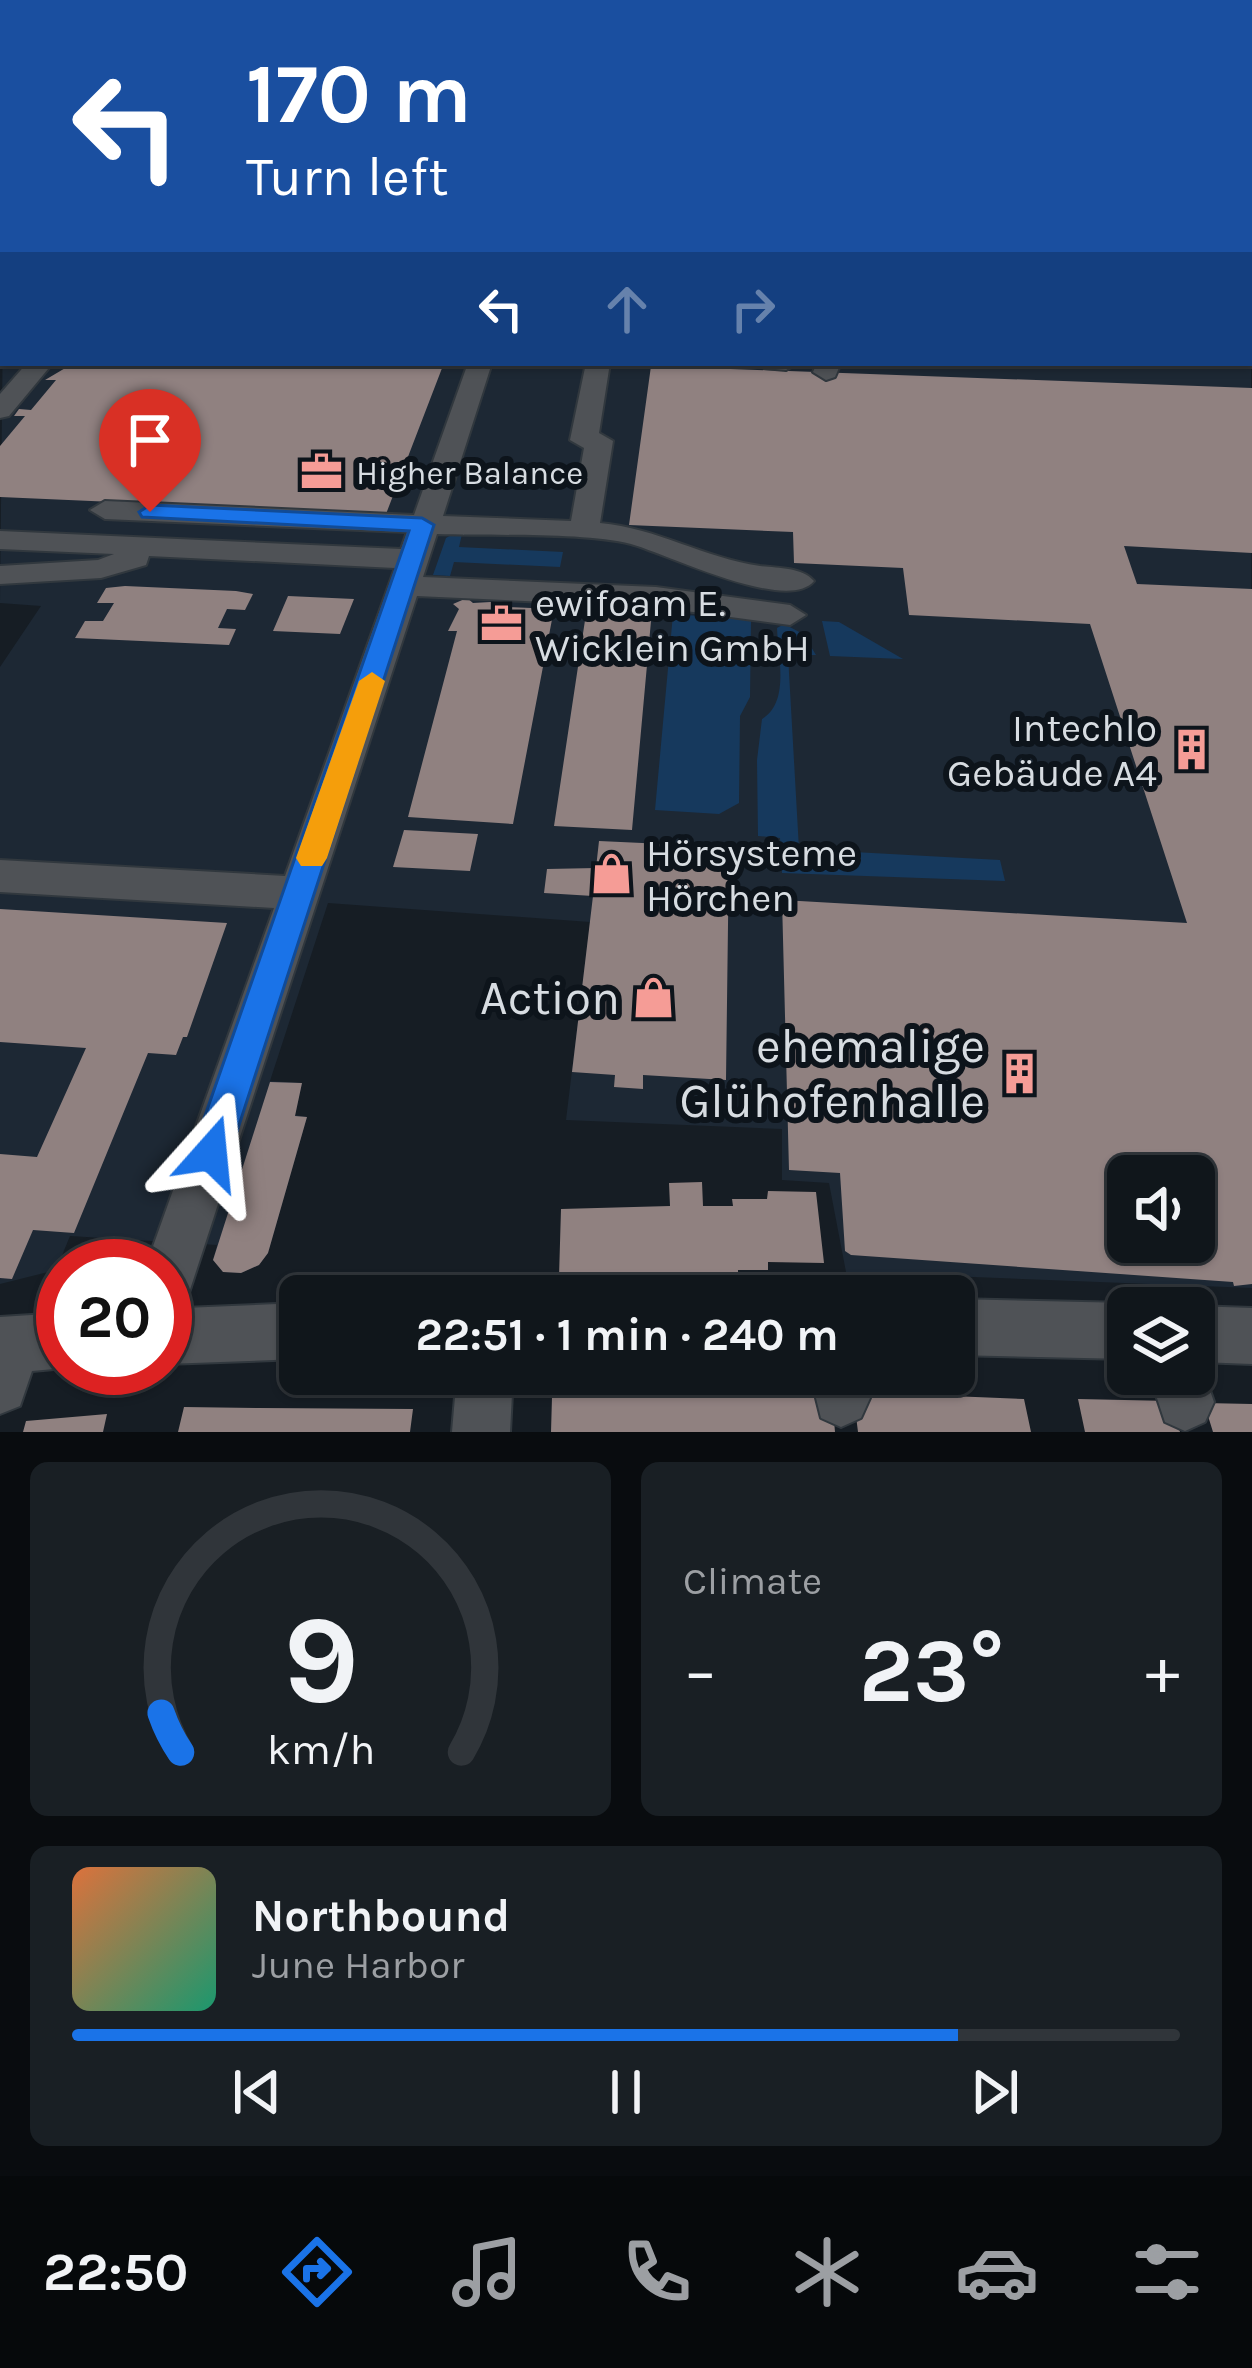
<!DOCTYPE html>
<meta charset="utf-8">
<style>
:root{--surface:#10161b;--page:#191f24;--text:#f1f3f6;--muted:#9c9fa3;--line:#30353a;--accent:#1a73e8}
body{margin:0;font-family:Karla,sans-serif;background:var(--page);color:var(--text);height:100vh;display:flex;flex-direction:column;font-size:45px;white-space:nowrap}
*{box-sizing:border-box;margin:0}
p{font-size:39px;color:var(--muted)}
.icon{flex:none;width:66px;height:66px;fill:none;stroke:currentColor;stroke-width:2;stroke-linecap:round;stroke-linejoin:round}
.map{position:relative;height:1432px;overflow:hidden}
.drawer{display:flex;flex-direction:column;gap:30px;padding:30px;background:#090c0f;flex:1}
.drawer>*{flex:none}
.top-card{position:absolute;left:0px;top:0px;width:1254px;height:366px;box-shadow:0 3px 9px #0004,0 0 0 3px var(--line);background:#1a4fa0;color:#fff;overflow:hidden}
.controls{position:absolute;left:1107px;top:1155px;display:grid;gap:24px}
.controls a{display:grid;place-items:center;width:108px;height:108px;border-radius:18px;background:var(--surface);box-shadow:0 3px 9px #0004,0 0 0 3px var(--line);font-size:60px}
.speed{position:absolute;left:36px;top:1239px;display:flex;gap:24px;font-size:60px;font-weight:700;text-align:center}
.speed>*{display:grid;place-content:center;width:156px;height:156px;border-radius:50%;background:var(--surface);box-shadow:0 3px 9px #0004,0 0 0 3px var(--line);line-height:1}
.speed .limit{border:18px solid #d22;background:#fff;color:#111}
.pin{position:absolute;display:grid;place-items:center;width:102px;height:102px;color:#fff;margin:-123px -51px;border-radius:50% 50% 50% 0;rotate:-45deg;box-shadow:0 0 12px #0007}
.pin .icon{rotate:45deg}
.me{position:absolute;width:132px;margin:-66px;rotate:18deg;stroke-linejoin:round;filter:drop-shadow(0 0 9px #0008)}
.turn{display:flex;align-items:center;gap:42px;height:252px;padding:0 48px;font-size:54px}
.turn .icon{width:156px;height:156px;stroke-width:2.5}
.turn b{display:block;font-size:84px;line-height:102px}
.lanes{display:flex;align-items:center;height:114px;padding:0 48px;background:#0003;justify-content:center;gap:60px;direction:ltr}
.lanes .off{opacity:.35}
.big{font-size:90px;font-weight:700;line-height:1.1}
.drawer .tile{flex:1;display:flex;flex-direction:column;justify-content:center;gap:18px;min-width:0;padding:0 42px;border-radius:18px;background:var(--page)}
.drawer .dial{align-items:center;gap:0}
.dial svg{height:312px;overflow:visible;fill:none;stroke:var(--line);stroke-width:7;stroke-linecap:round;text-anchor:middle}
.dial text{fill:var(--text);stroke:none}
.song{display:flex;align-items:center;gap:36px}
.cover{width:144px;height:144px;border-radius:18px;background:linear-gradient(135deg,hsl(20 70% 55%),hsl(160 70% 35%))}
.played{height:12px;border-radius:6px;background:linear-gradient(90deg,var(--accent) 80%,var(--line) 80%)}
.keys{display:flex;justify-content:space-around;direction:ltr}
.heat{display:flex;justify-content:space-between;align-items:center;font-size:66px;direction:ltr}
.drawer .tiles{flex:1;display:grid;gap:30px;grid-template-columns:1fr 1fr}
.tile:last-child{grid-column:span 2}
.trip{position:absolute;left:279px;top:1275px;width:696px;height:120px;border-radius:18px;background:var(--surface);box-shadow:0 3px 9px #0004,0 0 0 3px var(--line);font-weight:700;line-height:120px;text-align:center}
.dock{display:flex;height:192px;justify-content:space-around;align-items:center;background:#06090b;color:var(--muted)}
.dock .icon{width:84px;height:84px}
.dock .on{color:var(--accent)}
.dock b{font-size:54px;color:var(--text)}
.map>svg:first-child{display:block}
.built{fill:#1d2834;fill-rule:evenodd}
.green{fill:#16395d}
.building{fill:#908180;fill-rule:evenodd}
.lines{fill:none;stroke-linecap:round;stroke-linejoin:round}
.minor-casing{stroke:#31383e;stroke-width:4}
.minor{fill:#4f5256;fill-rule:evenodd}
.rail-casing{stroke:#c0c5ca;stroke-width:6}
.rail{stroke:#0d141b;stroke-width:4.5;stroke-dasharray:12;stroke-linecap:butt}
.route{fill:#1a73e8;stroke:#114b97;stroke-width:3}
.slow{fill:#f59e0b}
.labels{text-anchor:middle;stroke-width:12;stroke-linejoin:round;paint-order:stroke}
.far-poi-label{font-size:33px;fill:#d7dce1;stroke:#0d141b;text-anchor:start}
.poi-label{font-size:39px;fill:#d7dce1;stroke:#0d141b;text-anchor:start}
.near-poi-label{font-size:48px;fill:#d7dce1;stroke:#0d141b;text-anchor:end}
</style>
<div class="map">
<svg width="1252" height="1432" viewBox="0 0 1252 1432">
<rect width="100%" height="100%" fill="#161d24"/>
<path class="built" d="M1251,309L1252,1288L846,1272L829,1183L782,1180V1129L566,1120L590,922L328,903L270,1081L302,1083L295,1115L307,1117L268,1253L259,1265L241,1273L223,1272L213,1260L217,1245L70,1236L56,1270L0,1284V667L41,606L0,603L3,314V363H1251ZM1128,1176H1194V1242H1128Z"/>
<path class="green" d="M453,534H462L459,547L563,552L560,567L454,562L450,576L433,575L446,538Z
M673,614L751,620L750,697L740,716L739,803L719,814L655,810Z
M822,621L839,622L903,659L830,656Z
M784,624L803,634L816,655H788L799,849L1000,860L1005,881L782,873L780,838L758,836L757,760L762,719C790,702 778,657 777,628Z"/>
<path class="building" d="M52,363H444L386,514L0,497V446L25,416H14L19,409L31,410L56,380H45L67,367H52Z
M651,366L1252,388V553L1124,546L1137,584L1252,589V1284L1234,1286L1233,1282L851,1255L845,1251L840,1173L789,1170L782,900L1187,923L1090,624L909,615L903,568L794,563L793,532L629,525ZM1128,1176H1194V1242H1128Z
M125,586L236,591L253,594L245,610L227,609L218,628L236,629L229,645L75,638L85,621H103L114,603H97L106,588Z
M288,596L354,599L340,634L273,631Z
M467,598L473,603L508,601L507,607L554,609L513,824L408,817L457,631H448L459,609L453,604Z
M587,607L652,610L632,830L554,826Z
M404,830L478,834L470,871L393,867Z
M599,841L729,847L726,1080L643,1075V1089L614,1087L615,1075L572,1072L593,896L544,893L547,869L596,868Z
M0,909L227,923L187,1037H183L176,1055L148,1053L74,1233L33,1230L12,1279L0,1278V1154L37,1157L86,1048L0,1042Z
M270,1082L302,1083L295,1116L307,1117L268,1253L259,1265L241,1273L223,1272L213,1260Z
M702,1182L703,1206H733L732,1199H767L768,1191L816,1192L824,1263L768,1262V1270H738V1275L559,1277L561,1209L670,1206L669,1183Z
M853,1392L1024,1399L1031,1432H858Z
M552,1397L832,1398L835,1432H551Z
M1078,1399L1171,1401L1180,1432H1085Z
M1204,1403L1252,1404V1432H1213Z
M184,1407L260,1408L413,1409L410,1432H178Z
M107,1414L103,1432H23L26,1421Z"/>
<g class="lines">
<defs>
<path id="minor" d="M20,0H35L18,3Z
M223,0H300L221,3Z
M969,0H987L989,3H971Z
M1149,0H1167L1169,3H1151Z
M0,27H3V35H0Z
M1251,47H1252V57H1251Z
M3,87V97L0,98V88Z
M1251,136H1252V147H1251Z
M1251,239H1252V251H1251Z
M1251,323H1252V338H1251Z
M27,363H53L9,416L0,418V394Z
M468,363H492L443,516L571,521L584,448L570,440L586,363H610L599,433L613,441L600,523C657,528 704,558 760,566C777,568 802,567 814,581C787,614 665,553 631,544C582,532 491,536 437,534L423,577L656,587L790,605L806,615L790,625L656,607L417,596L184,1308L300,1303V1359L165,1364V1266H146L274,908L0,892V860L285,876L395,568L149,556L146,565L101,578L0,584V566L98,560L114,554L0,549V531L401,549L407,532L105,519L90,510L105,501L414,515Z
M761,363H798L786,370L764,368Z
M817,363H841L835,377L826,380L813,372Z
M954,1299L1128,1303L1139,1308H1128V1359L954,1355Z
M1194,1306L1252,1308V1364L1200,1362L1214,1402L1205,1422L1185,1431L1165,1422L1149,1374H1194V1308H1190Z
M63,1313L65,1368L32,1371L20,1406L0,1414V1317Z
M457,1374H513L510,1432H452Z
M810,1374H866L870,1398L861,1418L841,1427L821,1418Z"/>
</defs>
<use href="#minor" class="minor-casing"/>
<use href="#minor" class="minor"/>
<defs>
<path id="rail" d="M788,0L793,3"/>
</defs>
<use href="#rail" class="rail-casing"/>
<use href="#rail" class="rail"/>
</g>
<path class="route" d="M150,505L422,518L434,525L230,1153L224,1165L211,1171L198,1165L192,1153L409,531L142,517L139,512Z"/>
<path class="slow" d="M372,672L385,681L327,858L322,866H301L296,858L359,681Z"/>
<defs>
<symbol id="office-bare" viewBox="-9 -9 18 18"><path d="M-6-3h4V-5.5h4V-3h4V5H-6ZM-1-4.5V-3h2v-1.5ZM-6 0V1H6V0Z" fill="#f59c96" stroke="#0d141b" stroke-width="2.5" paint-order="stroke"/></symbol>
<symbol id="building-bare" viewBox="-9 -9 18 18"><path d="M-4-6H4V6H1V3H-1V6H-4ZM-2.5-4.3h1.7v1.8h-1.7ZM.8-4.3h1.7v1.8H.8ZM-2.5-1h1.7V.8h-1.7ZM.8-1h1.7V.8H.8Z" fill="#f59c96" stroke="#0d141b" stroke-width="2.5" paint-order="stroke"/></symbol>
<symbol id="shop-bare" viewBox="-9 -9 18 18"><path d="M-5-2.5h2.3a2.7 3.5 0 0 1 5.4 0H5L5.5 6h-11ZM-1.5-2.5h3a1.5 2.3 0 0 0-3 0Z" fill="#f59c96" stroke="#0d141b" stroke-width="2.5" paint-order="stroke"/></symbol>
</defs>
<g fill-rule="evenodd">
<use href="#office-bare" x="292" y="442" width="59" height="59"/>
<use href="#office-bare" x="472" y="594" width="59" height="59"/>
<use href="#building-bare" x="1162" y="720" width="59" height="59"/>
<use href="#shop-bare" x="582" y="844" width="59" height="59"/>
<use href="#shop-bare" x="624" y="968" width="59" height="59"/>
<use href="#building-bare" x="990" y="1044" width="59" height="59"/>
</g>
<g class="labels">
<g class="far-poi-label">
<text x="356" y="484">Higher Balance</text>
</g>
<g class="poi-label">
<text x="535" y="616">ewifoam E.<tspan x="535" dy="45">Wicklein GmbH</tspan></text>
<text x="1157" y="741" text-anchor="end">Intechlo<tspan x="1157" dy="45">Gebäude A4</tspan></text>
<text x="646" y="866">Hörsysteme<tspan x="646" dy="45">Hörchen</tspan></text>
</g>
<g class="near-poi-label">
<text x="620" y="1014">Action</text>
<text x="985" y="1062">ehemalige<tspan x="985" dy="55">Glühofenhalle</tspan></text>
</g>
</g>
</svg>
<div class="controls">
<a><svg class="icon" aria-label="sound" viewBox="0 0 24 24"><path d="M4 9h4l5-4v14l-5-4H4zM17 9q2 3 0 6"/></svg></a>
<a><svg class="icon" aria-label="layers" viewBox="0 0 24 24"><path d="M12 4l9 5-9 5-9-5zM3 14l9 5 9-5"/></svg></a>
</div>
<div class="speed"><div class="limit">20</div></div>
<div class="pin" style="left:150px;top:512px;background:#d93025"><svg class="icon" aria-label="arrive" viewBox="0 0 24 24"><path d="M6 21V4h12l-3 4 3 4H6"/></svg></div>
<svg class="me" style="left:211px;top:1153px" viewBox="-20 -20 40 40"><path d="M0-17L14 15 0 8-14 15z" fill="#1a73e8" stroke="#fff" stroke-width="4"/></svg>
<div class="trip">22:51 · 1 min · 240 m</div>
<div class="top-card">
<div class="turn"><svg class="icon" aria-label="left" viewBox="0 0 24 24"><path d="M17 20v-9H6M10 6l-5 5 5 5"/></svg><div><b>170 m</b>Turn left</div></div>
<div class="lanes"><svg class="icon" aria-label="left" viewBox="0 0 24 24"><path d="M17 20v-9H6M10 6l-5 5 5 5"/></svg><svg class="icon off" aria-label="ahead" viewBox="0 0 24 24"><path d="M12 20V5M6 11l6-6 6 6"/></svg><svg class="icon off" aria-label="right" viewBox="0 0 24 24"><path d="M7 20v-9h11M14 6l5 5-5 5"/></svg></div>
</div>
</div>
<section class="drawer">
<div class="tiles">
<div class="tile dial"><svg viewBox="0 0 100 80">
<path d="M14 69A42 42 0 1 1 86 69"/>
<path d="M14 69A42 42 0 0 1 9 59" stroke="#1a73e8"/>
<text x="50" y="56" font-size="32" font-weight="700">9</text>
<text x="50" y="72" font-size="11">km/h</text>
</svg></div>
<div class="tile"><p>Climate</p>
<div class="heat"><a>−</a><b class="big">23°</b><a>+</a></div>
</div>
<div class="tile">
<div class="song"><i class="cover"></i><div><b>Northbound</b><p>June Harbor</p></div></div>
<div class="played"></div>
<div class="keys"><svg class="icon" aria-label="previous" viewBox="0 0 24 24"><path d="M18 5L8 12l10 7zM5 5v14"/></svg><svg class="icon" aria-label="pause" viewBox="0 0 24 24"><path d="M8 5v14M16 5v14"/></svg><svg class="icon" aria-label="next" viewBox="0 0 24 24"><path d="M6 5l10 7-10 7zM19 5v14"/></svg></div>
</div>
</div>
</section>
<nav class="dock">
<b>22:50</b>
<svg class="icon on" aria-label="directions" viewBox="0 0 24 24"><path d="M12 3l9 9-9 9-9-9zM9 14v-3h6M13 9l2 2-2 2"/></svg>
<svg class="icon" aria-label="music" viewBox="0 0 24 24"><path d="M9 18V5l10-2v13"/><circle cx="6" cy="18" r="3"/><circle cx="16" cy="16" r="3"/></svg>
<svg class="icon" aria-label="phone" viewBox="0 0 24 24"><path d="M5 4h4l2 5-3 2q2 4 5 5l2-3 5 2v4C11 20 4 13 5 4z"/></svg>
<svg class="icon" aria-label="climate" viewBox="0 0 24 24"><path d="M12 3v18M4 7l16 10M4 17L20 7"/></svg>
<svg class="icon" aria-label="car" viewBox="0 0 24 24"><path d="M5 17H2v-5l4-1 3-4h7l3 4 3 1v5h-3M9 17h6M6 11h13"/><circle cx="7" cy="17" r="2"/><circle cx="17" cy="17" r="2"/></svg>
<svg class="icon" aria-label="filters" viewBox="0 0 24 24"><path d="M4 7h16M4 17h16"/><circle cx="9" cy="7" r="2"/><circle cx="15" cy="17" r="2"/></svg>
</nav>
